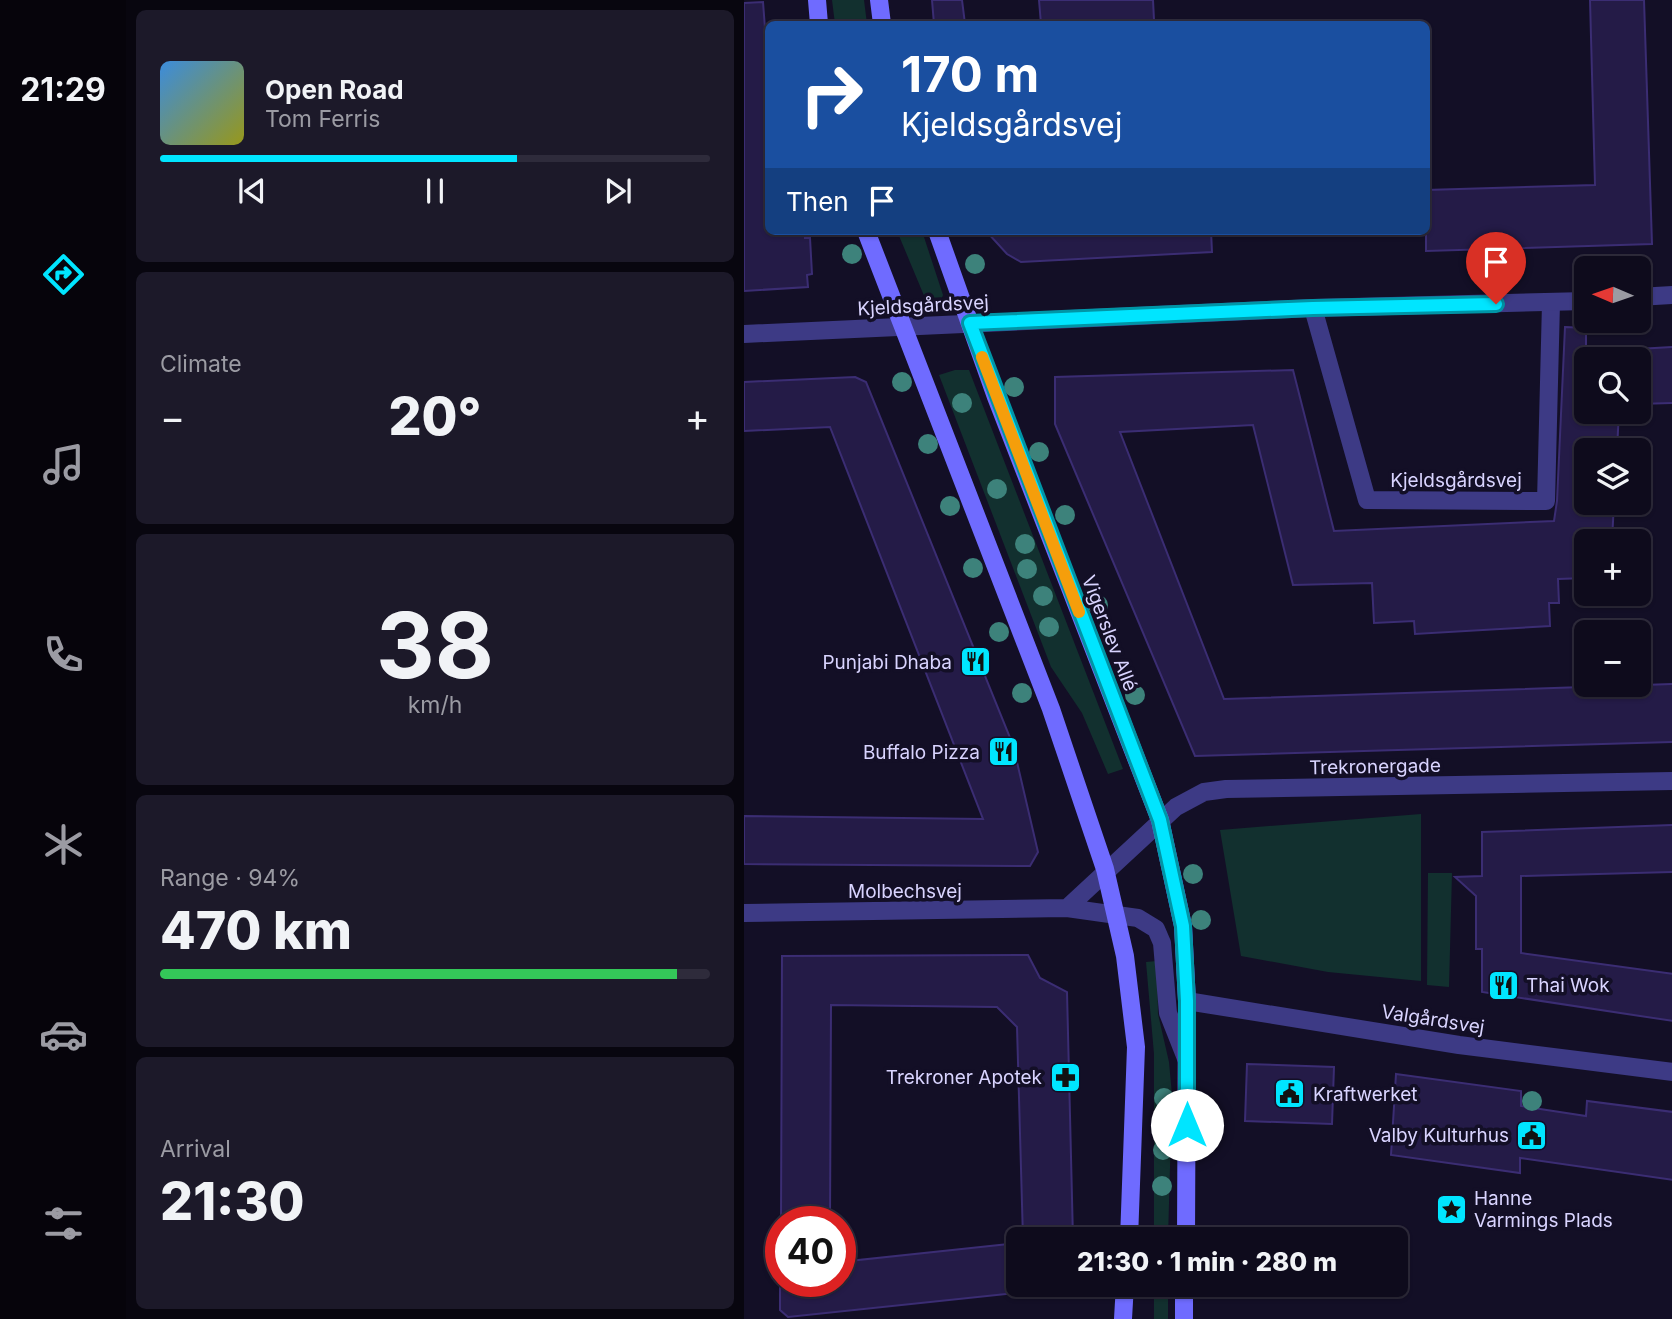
<!DOCTYPE html>
<meta charset="utf-8">
<style>
:root{--surface:#0e0b1c;--page:#1c1929;--text:#f1f3f6;--muted:#9b9ba3;--line:#2e2b3b;--accent:#00e5ff}
body{margin:0;font-family:Inter,sans-serif;background:var(--page);color:var(--text);height:100vh;display:flex;flex-direction:column;font-size:26px;white-space:nowrap}
*{box-sizing:border-box;margin:0}
p{font-size:23px;color:var(--muted)}
.icon{flex:none;width:38px;height:38px;fill:none;stroke:currentColor;stroke-width:2;stroke-linecap:round;stroke-linejoin:round}
.map{position:relative;flex:1;overflow:hidden}
.panel{display:flex;flex-direction:column;gap:10px;padding:10px;background:#08060f;width:618px}
.panel>*{flex:none}
.guide{position:absolute;left:21px;top:21px;width:665px;height:214px;border-radius:10px;box-shadow:0 2px 5px #0004,0 0 0 2px var(--line);background:#1a4fa0;color:#fff;overflow:hidden}
.needle{width:46px;rotate:272deg}
.fabs{position:absolute;left:830px;top:256px;display:grid;gap:14px}
.fabs a{display:grid;place-items:center;width:77px;height:77px;border-radius:10px;background:var(--surface);box-shadow:0 2px 5px #0004,0 0 0 2px var(--line);font-size:35px}
.speed{position:absolute;left:21px;top:1206px;display:flex;gap:14px;font-size:35px;font-weight:700;text-align:center}
.speed>*{display:grid;place-content:center;width:91px;height:91px;border-radius:50%;background:var(--surface);box-shadow:0 2px 5px #0004,0 0 0 2px var(--line);line-height:1}
.speed .limit{border:10px solid #d22;background:#fff;color:#111}
.pin{position:absolute;display:grid;place-items:center;width:60px;height:60px;color:#fff;margin:-72px -30px;border-radius:50% 50% 50% 0;rotate:-45deg;box-shadow:0 0 7px #0007}
.pin .icon{rotate:45deg}
.me{position:absolute;width:77px;margin:-38px;rotate:0deg;stroke-linejoin:round;filter:drop-shadow(0 0 5px #0008)}
.turn{display:flex;align-items:center;gap:24px;height:147px;padding:0 21px;font-size:32px}
.turn .icon{width:91px;height:91px;stroke-width:2.5}
.turn b{display:block;font-size:49px;line-height:60px}
.then{display:flex;align-items:center;height:66px;padding:0 21px;background:#0003;gap:14px;font-size:26px}
.big{font-size:52px;font-weight:800;line-height:1.1}
.panel .widget{flex:1;display:flex;flex-direction:column;justify-content:center;gap:10px;min-width:0;padding:0 24px;border-radius:10px;background:var(--page)}
.panel .dial{align-items:center;gap:0}
.dial b{font-size:91px;line-height:1}
.song{display:flex;align-items:center;gap:21px}
.cover{width:84px;height:84px;border-radius:10px;background:linear-gradient(135deg,hsl(210 70% 55%),hsl(60 70% 35%))}
.played{height:7px;border-radius:4px;background:linear-gradient(90deg,var(--accent) 65%,var(--line) 65%)}
.keys{display:flex;justify-content:space-around;direction:ltr}
.heat{display:flex;justify-content:space-between;align-items:center;font-size:38px;direction:ltr}
.charge{height:10px;border-radius:5px;background:linear-gradient(90deg,#34c759 94%,var(--line) 0)}
.trip{position:absolute;left:262px;top:1227px;width:402px;height:70px;border-radius:10px;background:var(--surface);box-shadow:0 2px 5px #0004,0 0 0 2px var(--line);font-weight:800;line-height:70px;text-align:center}
main{display:flex;flex:1;min-height:0}
.menu{display:flex;flex-direction:column;width:126px;justify-content:space-around;align-items:center;background:#06040b;color:var(--muted)}
.menu .icon{width:49px;height:49px}
.menu .current{color:var(--accent)}
.menu b{font-size:32px;color:var(--text)}
.map>svg:first-child{display:block}
.green{fill:#12302f}
.building{fill:#241b47;stroke:#3b2d73;stroke-width:2}
.lines{fill:none;stroke-linecap:round;stroke-linejoin:round}
.lane{stroke:#3d3a85;stroke-width:18}
.street{stroke:#3d3a85;stroke-width:18}
.secondary{stroke:#6f6bff;stroke-width:18}
.tree{fill:#3d827b}
.route-casing{stroke:#0095a6;stroke-width:18}
.route{stroke:#00e5ff;stroke-width:12}
.slow{stroke:#f59e0b;stroke-width:12}
.labels{text-anchor:middle;stroke-width:7;stroke-linejoin:round;paint-order:stroke}
.street-label{font-size:19px;fill:#d9d4ff;stroke:#130f26}
.poi-label{font-size:19px;fill:#d9d4ff;stroke:#130f26;text-anchor:end}
</style>
<main>
<nav class="menu">
<b>21:29</b>
<svg class="icon current" aria-label="directions" viewBox="0 0 24 24"><path d="M12 3l9 9-9 9-9-9zM9 14v-3h6M13 9l2 2-2 2"/></svg>
<svg class="icon" aria-label="music" viewBox="0 0 24 24"><path d="M9 18V5l10-2v13"/><circle cx="6" cy="18" r="3"/><circle cx="16" cy="16" r="3"/></svg>
<svg class="icon" aria-label="phone" viewBox="0 0 24 24"><path d="M5 4h4l2 5-3 2q2 4 5 5l2-3 5 2v4C11 20 4 13 5 4z"/></svg>
<svg class="icon" aria-label="climate" viewBox="0 0 24 24"><path d="M12 3v18M4 7l16 10M4 17L20 7"/></svg>
<svg class="icon" aria-label="car" viewBox="0 0 24 24"><path d="M5 17H2v-5l4-1 3-4h7l3 4 3 1v5h-3M9 17h6M6 11h13"/><circle cx="7" cy="17" r="2"/><circle cx="17" cy="17" r="2"/></svg>
<svg class="icon" aria-label="filters" viewBox="0 0 24 24"><path d="M4 7h16M4 17h16"/><circle cx="9" cy="7" r="2"/><circle cx="15" cy="17" r="2"/></svg>
</nav>
<section class="panel">
<div class="widget">
<div class="song"><i class="cover"></i><div><b>Open Road</b><p>Tom Ferris</p></div></div>
<div class="played"></div>
<div class="keys"><svg class="icon" aria-label="previous" viewBox="0 0 24 24"><path d="M18 5L8 12l10 7zM5 5v14"/></svg><svg class="icon" aria-label="pause" viewBox="0 0 24 24"><path d="M8 5v14M16 5v14"/></svg><svg class="icon" aria-label="next" viewBox="0 0 24 24"><path d="M6 5l10 7-10 7zM19 5v14"/></svg></div>
</div>
<div class="widget"><p>Climate</p>
<div class="heat"><a>−</a><b class="big">20°</b><a>+</a></div>
</div>
<div class="widget dial"><b>38</b><p>km/h</p></div>
<div class="widget"><p>Range · 94%</p><b class="big">470 km</b><div class="charge"></div></div>
<div class="widget"><p>Arrival</p><b class="big">21:30</b></div>
</section>
<div class="map">
<svg width="929" height="1319" viewBox="0 0 929 1319">
<rect width="100%" height="100%" fill="#130f26"/>
<path class="green" d="M88,0H120L123,24H91Z
M153,231H178L199,295L197,300L181,298Z
M211,370H225L379,769L364,774L338,713L307,667L195,375Z
M677,814V981L584,972L497,956L476,830Z
M684,873H708L705,987L683,985Z
M413,961L414,1014L425,1062L428,1095L424,1239H410V1054L402,962Z
M410,1285H424V1319H410Z"/>
<path class="building" d="M188,0H218L221,24H190Z
M295,0H409L410,20L297,24Z
M846,0H900L908,244L682,251V190L851,185Z
M19,2L24,68V231H61V238H66L68,274L63,275L64,287L0,291V3Z
M242,231H467L468,252L277,262L263,254Z
M821,327L842,328V411H875L873,450H842V502H870L868,541H842V578L814,579L815,603H805L806,626L671,634L670,621L630,623L628,583L549,585L509,425L376,432L480,699L929,684V742L451,756L311,424V377L549,370L590,531L810,521L813,501Z
M929,347V403L894,404V349Z
M111,377L122,382L269,745L294,852L286,866L0,864V816L239,819L86,427L0,431V382Z
M929,825V872L777,876V953L929,974V1021L738,992V949H732V896L711,877L738,876V832Z
M284,955L296,978L323,992L329,1239H279L273,1027L253,1007L87,1005L86,1222H37L38,956Z
M503,1064L590,1067L588,1124L501,1121Z
M652,1074L777,1091V1106L842,1116L843,1101L929,1112V1180L776,1158V1173L647,1155Z
M275,1243V1284H322L319,1288L44,1317L36,1310V1281H96V1262Z"/>
<g class="lines">
<path class="lane" d="M569,308L623,500L802,501L807,303"/>
<path class="street" d="M894,297L929,295
M0,334L569,308L842,301
M323,908L394,918L412,929L418,943L424,1013L443,1061
M0,913L323,908L432,807L460,792L482,789L929,781
M443,1001L715,1045L929,1072"/>
<path class="secondary" d="M73,0L75,24
M135,0L138,24
M122,231L307,709L361,869L381,956L392,1047L385,1239
M193,231L252,397L416,820L439,926L443,1001L442,1239
M379,1319L381,1284
M440,1319V1284"/>
</g>
<g class="tree">
<circle cx="108" cy="254" r="10"/>
<circle cx="231" cy="264" r="10"/>
<circle cx="158" cy="382" r="10"/>
<circle cx="270" cy="387" r="10"/>
<circle cx="218" cy="403" r="10"/>
<circle cx="184" cy="444" r="10"/>
<circle cx="295" cy="452" r="10"/>
<circle cx="253" cy="489" r="10"/>
<circle cx="206" cy="506" r="10"/>
<circle cx="321" cy="515" r="10"/>
<circle cx="281" cy="544" r="10"/>
<circle cx="229" cy="568" r="10"/>
<circle cx="283" cy="569" r="10"/>
<circle cx="299" cy="596" r="10"/>
<circle cx="354" cy="605" r="10"/>
<circle cx="305" cy="627" r="10"/>
<circle cx="255" cy="632" r="10"/>
<circle cx="278" cy="693" r="10"/>
<circle cx="391" cy="695" r="10"/>
<circle cx="449" cy="874" r="10"/>
<circle cx="457" cy="920" r="10"/>
<circle cx="420" cy="1098" r="10"/>
<circle cx="788" cy="1101" r="10"/>
<circle cx="419" cy="1150" r="10"/>
<circle cx="418" cy="1186" r="10"/>
</g>
<g class="lines">
<defs>
<path id="route" d="M443,1125V1001L439,926L416,820L226,323L569,308L752,304"/>
</defs>
<use href="#route" class="route-casing"/>
<use href="#route" class="route"/>
<path class="slow" d="M238,357L335,612"/>
</g>
<defs>
<symbol id="restaurant-square" viewBox="-11 -11 22 22"><rect x="-9" y="-9" width="18" height="18" rx="4" fill="#00e5ff" stroke="#130f26"/><path d="M-5-6h1v4h1v-4h1v4h1v-4h1v5L-1.5 .5V6h-2V.5L-5-1ZM5-6V6H3V1.5H1.5Q1.5-4 5-6Z" fill="#111"/></symbol>
<symbol id="pharmacy-square" viewBox="-11 -11 22 22"><rect x="-9" y="-9" width="18" height="18" rx="4" fill="#00e5ff" stroke="#130f26"/><path d="M-2-6h4v4h4v4h-4v4h-4v-4h-4v-4h4Z" fill="#111"/></symbol>
<symbol id="civic-square" viewBox="-11 -11 22 22"><rect x="-9" y="-9" width="18" height="18" rx="4" fill="#00e5ff" stroke="#130f26"/><path d="M-.6-6.5H3V-4.5H.6V-3L4-1V1h2V6H-6V1h2V-1L-.6-3ZM-1.2 2.5V6h2.4V2.5Z" fill="#111"/></symbol>
<symbol id="sight-square" viewBox="-11 -11 22 22"><rect x="-9" y="-9" width="18" height="18" rx="4" fill="#00e5ff" stroke="#130f26"/><path d="M0-6L1.8-2.2L6-1.7L2.9 1.2L3.7 5.4L0 3.3L-3.7 5.4L-2.9 1.2L-6-1.7L-1.8-2.2Z" fill="#111"/></symbol>
</defs>
<g fill-rule="evenodd">
<use href="#restaurant-square" x="214" y="644" width="35" height="35"/>
<use href="#restaurant-square" x="242" y="734" width="35" height="35"/>
<use href="#restaurant-square" x="742" y="968" width="35" height="35"/>
<use href="#pharmacy-square" x="304" y="1060" width="35" height="35"/>
<use href="#civic-square" x="528" y="1076" width="35" height="35"/>
<use href="#civic-square" x="770" y="1118" width="35" height="35"/>
<use href="#sight-square" x="690" y="1192" width="35" height="35"/>
</g>
<g class="labels">
<g class="street-label">
<text transform="translate(179 305) rotate(-3)" y="7">Kjeldsgårdsvej</text>
<text x="712" y="487">Kjeldsgårdsvej</text>
<text transform="translate(366 633) rotate(69)" y="7">Vigerslev Allé</text>
<text transform="translate(631 766) rotate(-1)" y="7">Trekronergade</text>
<text x="161" y="898">Molbechsvej</text>
<text transform="translate(689 1019) rotate(9)" y="7">Valgårdsvej</text>
</g>
<g class="poi-label">
<text x="208" y="669">Punjabi Dhaba</text>
<text x="236" y="759">Buffalo Pizza</text>
<text x="782" y="992" text-anchor="start">Thai Wok</text>
<text x="298" y="1084">Trekroner Apotek</text>
<text x="569" y="1101" text-anchor="start">Kraftwerket</text>
<text x="765" y="1142">Valby Kulturhus</text>
<text x="730" y="1205" text-anchor="start">Hanne<tspan x="730" dy="22">Varmings Plads</tspan></text>
</g>
</g>
</svg>
<div class="fabs">
<a><svg class="needle" viewBox="-14 -14 28 28"><path d="M0-13l5 13h-10z" fill="#e53935"/><path d="M0 13l5-13h-10z" fill="#9b9ba3"/></svg></a>
<a><svg class="icon" aria-label="search" viewBox="0 0 24 24"><circle cx="10" cy="10" r="6"/><path d="M15 15l6 6"/></svg></a>
<a><svg class="icon" aria-label="layers" viewBox="0 0 24 24"><path d="M12 4l9 5-9 5-9-5zM3 14l9 5 9-5"/></svg></a>
<a>+</a>
<a>−</a>
</div>
<div class="speed"><div class="limit">40</div></div>
<div class="pin" style="left:752px;top:304px;background:#d93025"><svg class="icon" aria-label="arrive" viewBox="0 0 24 24"><path d="M6 21V4h12l-3 4 3 4H6"/></svg></div>
<svg class="me" style="left:443px;top:1125px" viewBox="-20 -20 40 40"><circle r="19" fill="#fff"/><path d="M0-13L10 11 0 6-10 11z" fill="#00e5ff"/></svg>
<div class="trip">21:30 · 1 min · 280 m</div>
<div class="guide">
<div class="turn"><svg class="icon" aria-label="right" viewBox="0 0 24 24"><path d="M7 20v-9h11M14 6l5 5-5 5"/></svg><div><b>170 m</b>Kjeldsgårdsvej</div></div>
<div class="then">Then<svg class="icon" aria-label="arrive" viewBox="0 0 24 24"><path d="M6 21V4h12l-3 4 3 4H6"/></svg></div>
</div>
</div>
</main>
